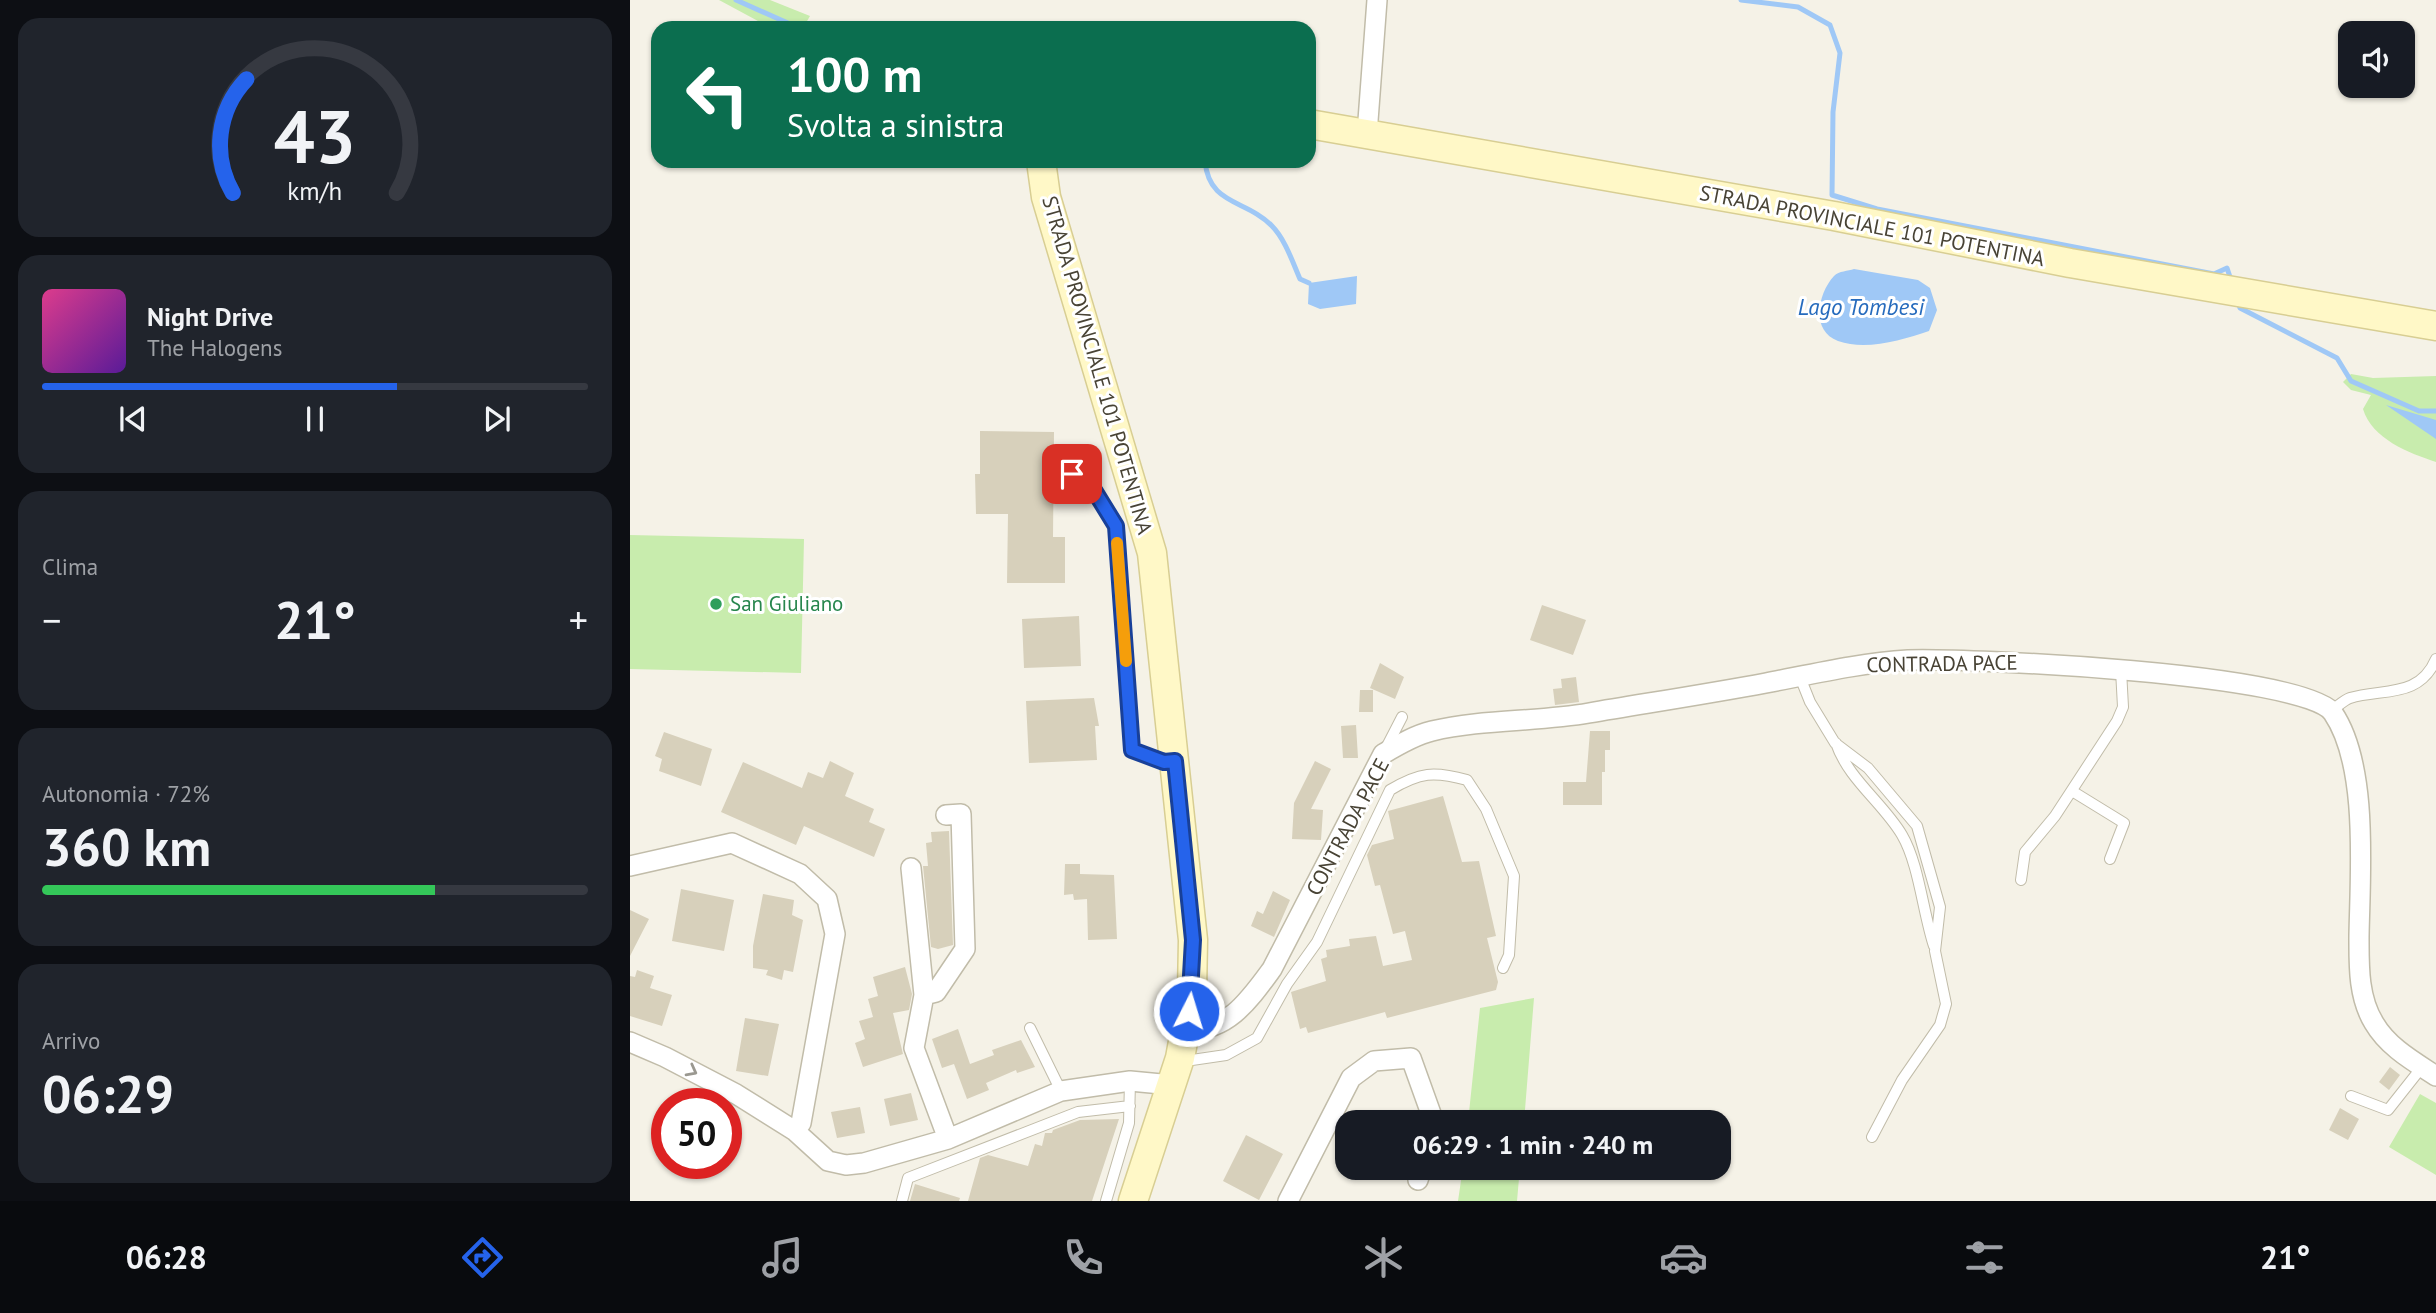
<!DOCTYPE html>
<html lang="it">
<meta charset="utf-8">
<style>
:root{--surface:#171b24;--page:#20242c;--text:#f1f3f6;--muted:#9ea1a6;--line:#363941;--accent:#2563eb}
body{margin:0;font-family:"PT Sans",sans-serif;background:var(--page);color:var(--text);height:100vh;display:flex;flex-direction:column;font-size:26px;white-space:nowrap}
*{box-sizing:border-box;margin:0}
p{font-size:23px;color:var(--muted)}
.icon{flex:none;width:38px;height:38px;fill:none;stroke:currentColor;stroke-width:2;stroke-linecap:round;stroke-linejoin:round}
.map{position:relative;flex:1;overflow:hidden}
.sheet{display:flex;flex-direction:column;gap:18px;padding:18px;background:#0d0f14;width:630px}
.sheet>*{flex:none}
.hud{position:absolute;left:21px;top:21px;width:665px;height:147px;border-radius:21px;box-shadow:0 2px 5px #0004;background:#0b6e4f;color:#fff;overflow:hidden}
.controls{position:absolute;left:1708px;top:21px;display:grid;gap:14px}
.controls a{display:grid;place-items:center;width:77px;height:77px;border-radius:14px;background:var(--surface);box-shadow:0 2px 5px #0004;font-size:35px}
.speed{position:absolute;left:21px;top:1088px;display:flex;gap:14px;font-size:35px;font-weight:700;text-align:center}
.speed>*{display:grid;place-content:center;width:91px;height:91px;border-radius:50%;background:var(--surface);box-shadow:0 2px 5px #0004;line-height:1}
.speed .limit{border:10px solid #d22;background:#fff;color:#111}
.pin{position:absolute;display:grid;place-items:center;width:60px;height:60px;color:#fff;margin:-30px;border-radius:14px;box-shadow:0 4px 10px #0006}
.me{position:absolute;width:77px;margin:-38px;rotate:5deg;stroke-linejoin:round;filter:drop-shadow(0 0 5px #0008)}
.turn{display:flex;align-items:center;gap:24px;height:147px;padding:0 21px;font-size:32px}
.turn .icon{width:91px;height:91px;stroke-width:2.5}
.turn b{display:block;font-size:49px;line-height:60px}
.big{font-size:52px;font-weight:700;line-height:1.1}
.sheet .card{flex:1;display:flex;flex-direction:column;justify-content:center;gap:10px;min-width:0;padding:0 24px;border-radius:21px;background:var(--page)}
.sheet .dial{align-items:center;gap:0}
.dial svg{height:182px;overflow:visible;fill:none;stroke:var(--line);stroke-width:7;stroke-linecap:round;text-anchor:middle}
.dial text{fill:var(--text);stroke:none}
.song{display:flex;align-items:center;gap:21px}
.cover{width:84px;height:84px;border-radius:10px;background:linear-gradient(135deg,hsl(330 70% 55%),hsl(270 70% 35%))}
.played{height:7px;border-radius:4px;background:linear-gradient(90deg,var(--accent) 65%,var(--line) 65%)}
.keys{display:flex;justify-content:space-around;direction:ltr}
.heat{display:flex;justify-content:space-between;align-items:center;font-size:38px;direction:ltr}
.charge{height:10px;border-radius:5px;background:linear-gradient(90deg,#34c759 72%,var(--line) 0)}
.trip{position:absolute;left:705px;top:1110px;width:396px;height:70px;border-radius:21px;background:var(--surface);box-shadow:0 2px 5px #0004;font-weight:700;line-height:70px;text-align:center}
.dock{display:flex;height:112px;justify-content:space-around;align-items:center;background:#090b0e;color:var(--muted)}
.dock .icon{width:49px;height:49px}
.dock .active{color:var(--accent)}
.dock b{font-size:32px;color:var(--text)}
main{display:flex;flex:1;min-height:0}
.map>svg:first-child{display:block}
.green{fill:#c8ecad}
.water{fill:#9fc8f6}
.lines{fill:none;stroke-linecap:round;stroke-linejoin:round}
.stream{stroke:#9fc8f6;stroke-width:5}
.building{fill:#d7d0bb}
.lane-casing{stroke:#c1bca9;stroke-width:12}
.street-casing{stroke:#c1bca9;stroke-width:22}
.secondary-casing{stroke:#d8ce93;stroke-width:31}
.lane{stroke:#fff;stroke-width:10}
.street{stroke:#fff;stroke-width:19}
.secondary{stroke:#fff8c7;stroke-width:28}
.oneway{stroke:#9a9890}
.route-casing{stroke:#184099;stroke-width:18}
.route{stroke:#2563eb;stroke-width:12}
.slow{stroke:#f59e0b;stroke-width:12}
.leisure-dot{fill:#2e9e5b;stroke:#fff;stroke-width:2.5}
.labels{text-anchor:middle;stroke-width:6;stroke-linejoin:round;paint-order:stroke}
.street-label{font-size:21px;fill:#484335;stroke:#fff}
.leisure-label{font-size:21px;fill:#27864d;stroke:#fff;text-anchor:start}
.water-label{font-size:23px;font-style:italic;fill:#266bbd;stroke:#fff}
</style>
<main>
<section class="sheet">
<div class="card dial"><svg viewBox="0 0 100 80">
<path d="M14 69A42 42 0 1 1 86 69"/>
<path d="M14 69A42 42 0 0 1 20 19" stroke="#2563eb"/>
<text x="50" y="56" font-size="32" font-weight="700">43</text>
<text x="50" y="72" font-size="11">km/h</text>
</svg></div>
<div class="card">
<div class="song"><i class="cover"></i><div><b>Night Drive</b><p>The Halogens</p></div></div>
<div class="played"></div>
<div class="keys"><svg class="icon" aria-label="previous" viewBox="0 0 24 24"><path d="M18 5L8 12l10 7zM5 5v14"/></svg><svg class="icon" aria-label="pause" viewBox="0 0 24 24"><path d="M8 5v14M16 5v14"/></svg><svg class="icon" aria-label="next" viewBox="0 0 24 24"><path d="M6 5l10 7-10 7zM19 5v14"/></svg></div>
</div>
<div class="card"><p>Clima</p>
<div class="heat"><a>−</a><b class="big">21°</b><a>+</a></div>
</div>
<div class="card"><p>Autonomia · 72%</p><b class="big">360 km</b><div class="charge"></div></div>
<div class="card"><p>Arrivo</p><b class="big">06:29</b></div>
</section>
<div class="map">
<svg width="1806" height="1201" viewBox="0 0 1806 1201">
<rect width="100%" height="100%" fill="#f5f2e7"/>
<path class="green" d="M89,0H140L180,16L173,28H141Z
M1721,374L1743,378L1806,376V462C1779,453 1742,439 1733,409L1741,395L1721,390L1713,382Z
M0,535L174,539L171,673L0,669Z
M904,998L894,1122H838L850,1008Z
M1790,1094L1806,1103V1175L1759,1147Z
M833,1167H890L887,1201H828Z"/>
<path class="water" d="M1224,269L1288,280L1300,288L1307,310L1299,331C1272,340 1236,351 1208,341C1180,331 1188,293 1204,276C1209,271 1218,271 1224,269Z
M727,276L726,304L690,309L678,304L679,283Z
M1756,405L1806,420V439Z"/>
<g class="lines">
<path class="stream" d="M106,0L169,28
M1111,0L1168,7L1200,25L1210,53L1203,112L1202,195L1247,209L1584,274L1597,268L1602,283
M575,161C579,206 616,199 642,226C655,239 663,263 670,279L679,283
M1608,302L1610,308L1707,358L1721,381L1789,411H1806"/>
</g>
<path class="building" d="M350,431L424,432L423,537H435V583H377L378,514H346L345,474H350Z
M912,605L956,620L943,655L900,640Z
M449,616L451,666L394,668L392,619Z
M750,663L774,677L765,699L740,688Z
M946,677L949,702L925,705L923,689L932,688L931,679Z
M730,690H743V712H729Z
M464,698L469,726H465L467,760L399,763L396,701Z
M726,725L728,758H713L711,726Z
M960,731H980V750H975V772H972V805H933V782H956Z
M34,732L82,749L71,786L29,771L32,759L25,756Z
M200,761L224,773L215,796L244,809L239,822L255,829L244,857L174,826L166,845L91,812L113,762L172,788L178,772L193,778Z
M685,761L701,769L681,809L693,810L691,840L662,839L664,803Z
M813,796L832,862L849,861L866,936L857,938L868,982L866,990L757,1018L755,1012L678,1033L676,1027L670,1029L661,992L696,981L691,959L697,957L696,950L720,946L719,939L746,936L753,966L782,960L775,931L763,934L750,885L745,886L737,855L742,845L764,839L758,811Z
M319,831L323,945L308,949L301,947L293,866H298L296,843L302,842L301,832Z
M435,864H450V874L484,875L487,939L458,940L457,899L444,900L443,894L434,895Z
M51,889L104,900L94,951L42,941Z
M643,891L660,900L644,937L621,926L627,911L633,914Z
M133,894L164,900L162,915L173,920L163,972L154,970L152,980L136,975L138,970L123,968V946Z
M0,910L19,919L0,956Z
M275,967L282,994L279,1010L263,1013L273,1054L233,1067L225,1043L235,1039L229,1021L243,1017L238,999L248,996L243,977Z
M7,970L24,976L20,988L42,995L32,1026L0,1016V976L5,977Z
M115,1018L149,1024L138,1076L106,1071Z
M328,1029L340,1064L364,1055L362,1050L391,1040L405,1067L387,1073L386,1070L356,1083L359,1090L337,1099L324,1064L312,1068L302,1039Z
M1760,1067L1770,1075L1759,1090L1749,1082Z
M281,1093L288,1120L260,1126L254,1099Z
M230,1107L235,1133L207,1138L201,1112Z
M1710,1108L1729,1119L1718,1140L1699,1130Z
M489,1119L462,1201H338L350,1158L358,1155L398,1166L405,1144L412,1146L415,1133H422L423,1130L450,1120Z
M616,1135L653,1154L629,1200L593,1181Z
M285,1184L330,1198L329,1201H280Z"/>
<g class="lines">
<defs>
<path id="lane" d="M442,474L462,487L486,526L502,750L534,762H541
M1170,677L1180,702L1205,743L1238,768L1287,826L1310,907L1305,951L1316,1004L1310,1025L1272,1080L1242,1137
M1702,710C1707,707 1714,700 1720,698C1752,688 1789,699 1806,659
M1206,743C1218,779 1253,803 1272,835C1289,864 1293,913 1304,946
M756,748L772,717
M1442,791L1494,823L1480,859
M1391,880L1395,852L1425,816L1487,721L1493,707L1491,670
M400,1028L431,1091
M551,1058L562,1060L596,1055L627,1038L657,984L687,942L760,790C790,772 804,771 837,780L856,809L884,876L879,955L873,968
M1721,1096L1758,1110L1792,1067
M272,1201L278,1178L448,1112L500,1106
M476,1201L499,1123L500,1081"/>
<path id="street" d="M737,134L747,0
M0,866L102,843L170,874L197,899L205,934L171,1123L165,1131
M281,868L294,995L284,1048L318,1139
M294,995L306,992L335,949L331,814L316,815
M556,1029C597,1033 620,999 642,969L753,754C768,745 785,735 802,731C852,719 908,722 959,713C1018,703 1077,694 1136,683C1183,674 1229,663 1278,660C1337,658 1676,673 1703,713C1739,766 1730,874 1729,936C1729,965 1728,997 1744,1023C1758,1047 1783,1061 1806,1076
M0,1042L35,1057L106,1094L165,1131L198,1161L216,1165L234,1163L318,1139L431,1091L500,1081L542,1085
M788,1180L792,1167
M658,1201L721,1078L744,1061L781,1058L804,1122"/>
<path id="secondary" d="M679,124L1204,216L1440,263L1806,326
M411,161L416,197L522,553L563,940L562,993L550,1058L503,1201"/>
</defs>
<use href="#lane" class="lane-casing"/>
<use href="#street" class="street-casing"/>
<use href="#secondary" class="secondary-casing"/>
<use href="#lane" class="lane"/>
<use href="#street" class="street"/>
<use href="#secondary" class="secondary"/>
</g>
<defs><path id="oneway-chevron" d="M-2-3.5L2.5 0L-2 3.5" fill="none" stroke-width="1.6" stroke-linecap="round" stroke-linejoin="round" transform="scale(1.75)"/></defs>
<use class="oneway" href="#oneway-chevron" transform="translate(62 1071) rotate(28)"/>
<g class="lines">
<defs>
<path id="route" d="M442,474L462,487L486,526L502,750L534,762L545,761L563,940L559,1011"/>
</defs>
<use href="#route" class="route-casing"/>
<use href="#route" class="route"/>
<path class="slow" d="M487,543L496,661"/>
</g>
<circle class="leisure-dot" cx="86" cy="604" r="7"/>
<g class="labels">
<g class="street-label">
<text transform="translate(1242 226) rotate(11)" y="7">STRADA PROVINCIALE 101 POTENTINA</text>
<text transform="translate(467 365) rotate(74)" y="7">STRADA PROVINCIALE 101 POTENTINA</text>
<text transform="translate(1312 664) rotate(-1)" y="7">CONTRADA PACE</text>
<text transform="translate(718 827) rotate(-62)" y="7">CONTRADA PACE</text>
</g>
<g class="leisure-label">
<text x="100" y="611">San Giuliano</text>
</g>
<g class="water-label">
<text x="1231" y="315">Lago Tombesi</text>
</g>
</g>
</svg>
<div class="controls">
<a><svg class="icon" aria-label="sound" viewBox="0 0 24 24"><path d="M4 9h4l5-4v14l-5-4H4zM17 9q2 3 0 6"/></svg></a>
</div>
<div class="speed"><div class="limit">50</div></div>
<div class="pin" style="left:442px;top:474px;background:#d93025"><svg class="icon" aria-label="arrive" viewBox="0 0 24 24"><path d="M6 21V4h12l-3 4 3 4H6"/></svg></div>
<svg class="me" style="left:559px;top:1011px" viewBox="-20 -20 40 40"><circle r="17" fill="#2563eb" stroke="#fff" stroke-width="3"/><path d="M0-11L8 9 0 5-8 9z" fill="#fff"/></svg>
<div class="trip">06:29 · 1 min · 240 m</div>
<div class="hud">
<div class="turn"><svg class="icon" aria-label="left" viewBox="0 0 24 24"><path d="M17 20v-9H6M10 6l-5 5 5 5"/></svg><div><b>100 m</b>Svolta a sinistra</div></div>
</div>
</div>
</main>
<nav class="dock">
<b>06:28</b>
<svg class="icon active" aria-label="directions" viewBox="0 0 24 24"><path d="M12 3l9 9-9 9-9-9zM9 14v-3h6M13 9l2 2-2 2"/></svg>
<svg class="icon" aria-label="music" viewBox="0 0 24 24"><path d="M9 18V5l10-2v13"/><circle cx="6" cy="18" r="3"/><circle cx="16" cy="16" r="3"/></svg>
<svg class="icon" aria-label="phone" viewBox="0 0 24 24"><path d="M5 4h4l2 5-3 2q2 4 5 5l2-3 5 2v4C11 20 4 13 5 4z"/></svg>
<svg class="icon" aria-label="climate" viewBox="0 0 24 24"><path d="M12 3v18M4 7l16 10M4 17L20 7"/></svg>
<svg class="icon" aria-label="car" viewBox="0 0 24 24"><path d="M5 17H2v-5l4-1 3-4h7l3 4 3 1v5h-3M9 17h6M6 11h13"/><circle cx="7" cy="17" r="2"/><circle cx="17" cy="17" r="2"/></svg>
<svg class="icon" aria-label="filters" viewBox="0 0 24 24"><path d="M4 7h16M4 17h16"/><circle cx="9" cy="7" r="2"/><circle cx="15" cy="17" r="2"/></svg>
<b>21°</b>
</nav>
